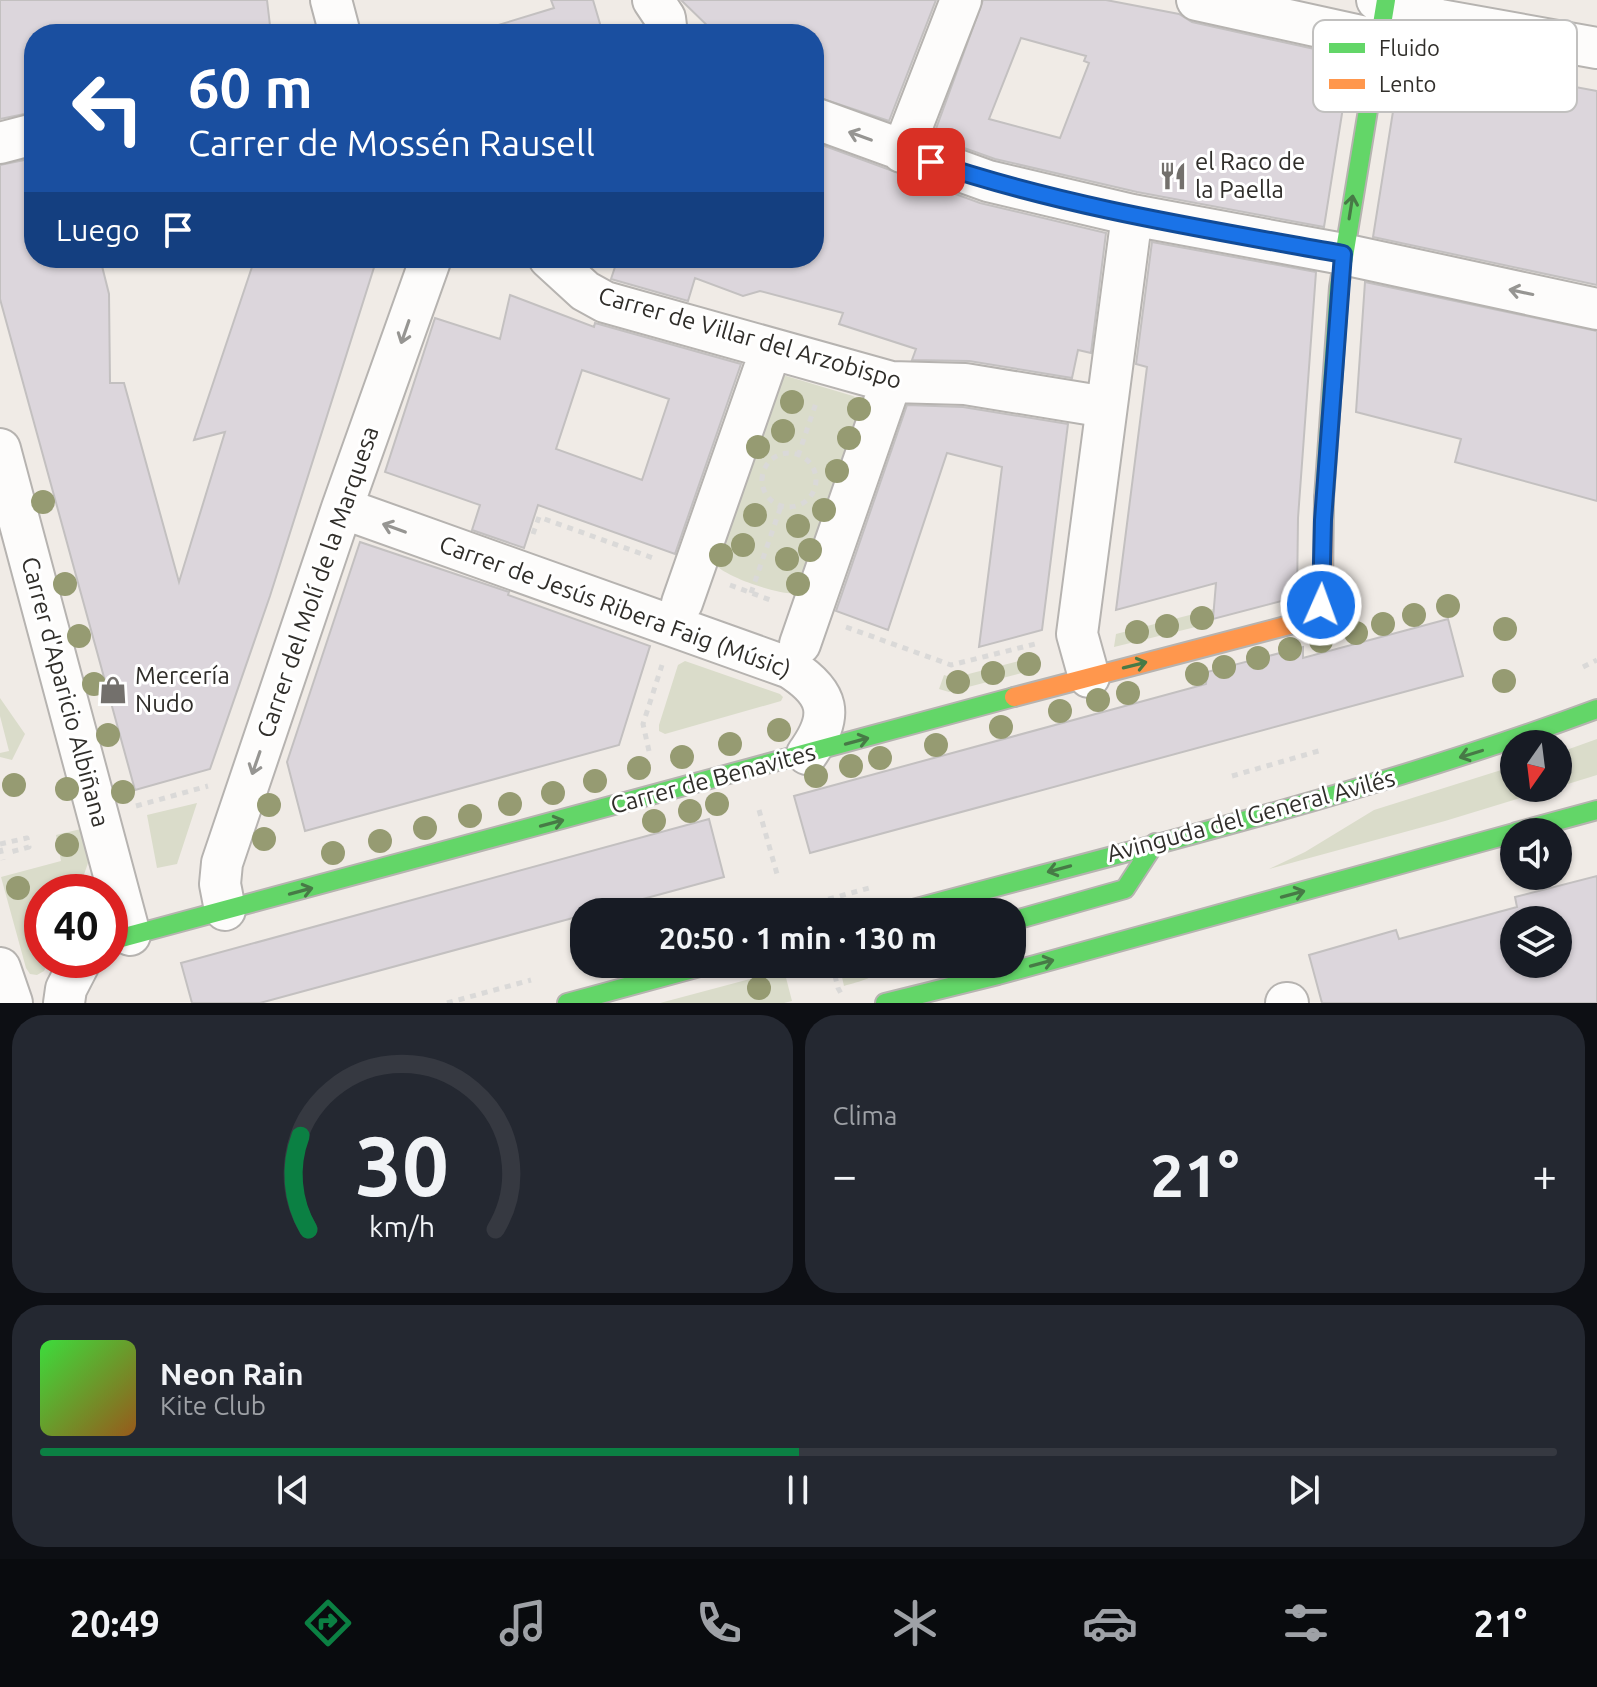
<!DOCTYPE html>
<html lang="es">
<meta charset="utf-8">
<style>
:root{--surface:#171b24;--page:#242831;--text:#f1f3f6;--muted:#9ea1a6;--line:#363941;--accent:#0b8043}
body{margin:0;font-family:Ubuntu,sans-serif;background:var(--page);color:var(--text);height:100vh;display:flex;flex-direction:column;font-size:30px;white-space:nowrap}
*{box-sizing:border-box;margin:0}
p{font-size:26px;color:var(--muted)}
.icon{flex:none;width:44px;height:44px;fill:none;stroke:currentColor;stroke-width:2;stroke-linecap:round;stroke-linejoin:round}
.map{position:relative;height:1003px;overflow:hidden}
.details{display:flex;flex-direction:column;gap:12px;padding:12px;background:#0d0f14;flex:1}
.details>*{flex:none}
.top-card{position:absolute;left:24px;top:24px;width:800px;height:244px;border-radius:32px;box-shadow:0 2px 6px #0004;background:#1a4fa0;color:#fff;overflow:hidden}
.needle{width:52px;rotate:194deg}
.tools{position:absolute;left:1500px;top:730px;display:grid;gap:16px}
.tools a{display:grid;place-items:center;width:72px;height:72px;border-radius:50%;background:var(--surface);box-shadow:0 2px 6px #0004;font-size:40px}
.speed{position:absolute;left:24px;top:874px;display:flex;gap:16px;font-size:40px;font-weight:700;text-align:center}
.speed>*{display:grid;place-content:center;width:104px;height:104px;border-radius:50%;background:var(--surface);box-shadow:0 2px 6px #0004;line-height:1}
.speed .limit{border:12px solid #d22;background:#fff;color:#111}
.pin{position:absolute;display:grid;place-items:center;width:68px;height:68px;color:#fff;margin:-34px;border-radius:16px;box-shadow:0 4px 12px #0006}
.me{position:absolute;width:88px;margin:-44px;rotate:2deg;stroke-linejoin:round;filter:drop-shadow(0 0 6px #0008)}
.turn{display:flex;align-items:center;gap:28px;height:168px;padding:0 32px;font-size:36px}
.turn .icon{width:104px;height:104px;stroke-width:2.5}
.turn b{display:block;font-size:56px;line-height:68px}
.then{display:flex;align-items:center;height:76px;padding:0 32px;background:#0003;gap:16px;font-size:30px}
.big{font-size:60px;font-weight:600;line-height:1.1}
.details .card{flex:1;display:flex;flex-direction:column;justify-content:center;gap:12px;min-width:0;padding:0 28px;border-radius:32px;background:var(--page)}
.details .dial{align-items:center;gap:0}
.dial svg{height:208px;overflow:visible;fill:none;stroke:var(--line);stroke-width:7;stroke-linecap:round;text-anchor:middle}
.dial text{fill:var(--text);stroke:none}
.song{display:flex;align-items:center;gap:24px}
.cover{width:96px;height:96px;border-radius:12px;background:linear-gradient(135deg,hsl(120 70% 55%),hsl(30 70% 35%))}
.played{height:8px;border-radius:4px;background:linear-gradient(90deg,var(--accent) 50%,var(--line) 50%)}
.keys{display:flex;justify-content:space-around;direction:ltr}
.heat{display:flex;justify-content:space-between;align-items:center;font-size:44px;direction:ltr}
.details .tiles{flex:1;display:grid;gap:12px;grid-template-columns:1fr 1fr}
.card:last-child{grid-column:span 2}
.trip{position:absolute;left:570px;top:898px;width:456px;height:80px;border-radius:32px;background:var(--surface);box-shadow:0 2px 6px #0004;font-weight:600;line-height:80px;text-align:center}
.menu{display:flex;height:128px;justify-content:space-around;align-items:center;background:#090b0e;color:var(--muted)}
.menu .icon{width:56px;height:56px}
.menu .active{color:var(--accent)}
.menu b{font-size:36px;color:var(--text)}
.map>svg:first-child{display:block}
.green{fill:#dadcca}
.building{fill:#dcd6dc;stroke:#c3c0c0;stroke-width:2;fill-rule:evenodd}
.lines{fill:none;stroke-linecap:round;stroke-linejoin:round}
.street-casing{stroke:#b6b3b0;stroke-width:44}
.fast-casing{stroke:#b6b3b0;stroke-width:22}
.slow-casing{stroke:#b6b3b0;stroke-width:22}
.path{stroke:#dad9d8;stroke-width:5;stroke-dasharray:6 6;stroke-linecap:butt}
.street{stroke:#fdfcfb;stroke-width:40}
.fast{stroke:#63d668;stroke-width:18}
.slow{stroke:#ff974d;stroke-width:18}
.tree{fill:#969b72}
.oneway{stroke:#969592}
.oneway2{stroke:#477a46}
.route-casing{stroke:#114b97;stroke-width:20}
.route{stroke:#1a73e8;stroke-width:14}
.labels{text-anchor:middle;stroke-width:6;stroke-linejoin:round;paint-order:stroke}
.poi-label{font-size:24px;fill:#302e2a;stroke:#fff;text-anchor:start}
.street-label{font-size:24px;fill:#302e2a;stroke:#fff}
.key{fill:#fff;stroke:#c1c0bf;stroke-width:2}
.key-label{font-size:22px;fill:#302e2a}
</style>
<div class="map">
<svg width="1597" height="1003" viewBox="0 0 1597 1003">
<rect width="100%" height="100%" fill="#f0ebe6"/>
<path class="green" d="M783,375L853,396L859,399L863,411L797,593C781,596 725,577 715,564Z
M1213,609L1212,623L1114,647L1116,634Z
M1039,656L1037,669L949,692L939,689L944,675L953,678Z
M685,661L780,694L783,697L781,701L665,734L659,731V725L678,665Z
M0,698L25,734L12,760L0,757V753L9,751L0,716Z
M1597,739V775L1558,787V753Z
M1514,766V788H1553L1445,821L1269,869L1305,852L1374,810Z
M197,803L177,864L157,868L147,815Z
M85,828L88,863L78,892H42V960H50L44,971L37,975L30,974L26,968L1,877L61,861L56,835Z
M839,964H885C876,979 860,981 844,986Z
M784,970L792,1001L784,1003H660Z"/>
<path class="building" d="M0,0H267L271,34H34V112L0,119Z
M551,0H593L603,34H496L495,26L554,8Z
M681,0H936L889,121L814,96V34H716Z
M983,0H1106L1179,14L1192,22L1351,57L1324,227L1137,192L995,159L933,137ZM1021,38L1086,56L1084,61L1089,63L1060,138L989,119Z
M1402,55L1597,91V285L1373,237Z
M814,142L980,203L1106,233L1091,353L1078,350L1072,378L969,361L912,360L916,349L839,324L843,313L760,291L743,296L695,278L688,301L611,279L618,258H814Z
M34,158V258H100L109,294L110,383H124L179,582L225,432L194,440L255,258H377L270,596L210,769L135,790L0,299V165Z
M1152,242L1316,272L1298,518L1297,597L1213,619L1216,583L1116,610L1147,367L1136,364Z
M1365,282L1597,331V501L1455,462L1461,439L1356,412Z
M510,295L594,327L595,323L741,364L675,554L538,505L524,548L472,530L480,505L385,472L435,318L500,339ZM582,370L669,399L642,480L556,449Z
M907,405L963,407L1068,424L1042,630L979,647L1002,467L947,453L888,630L836,611Z
M360,542L509,592L508,595L650,646L619,745L305,831L287,762Z
M1448,619L1463,676L810,853L794,796L1206,684L1207,672L1303,647V658Z
M709,819L724,877L595,912H584V915L260,1003H192L181,963Z
M1597,876V1003H1322L1309,955L1396,930L1399,939L1517,907L1515,897ZM1514,920H1558V964H1514Z"/>
<g class="lines">
<defs>
<path id="street" d="M331,0L340,34
M653,0L665,18L667,34
M1197,0L1379,40
M1377,0L1440,20L1597,48
M814,118L988,181L1132,215L1343,254L1597,309
M0,143L34,134
M902,152L961,0
M549,258L585,291L605,302L891,382L965,384L1106,407
M0,449L130,935
M342,508L790,668C829,693 835,715 807,754
M682,603L771,349
M800,644L891,382
M1089,677L1077,634L1132,215
M225,910L220,884L222,863L342,508L431,258
M0,968L12,1003
M64,1003L66,989L81,960
M1286,1003H1288"/>
<path id="fast" d="M1324,498L1339,287L1386,0
M1516,832L1597,810
M902,912C1135,849 1371,793 1597,709
M1012,921L1125,889L1155,843
M110,941L1014,697
M567,1003L711,964
M885,1003L998,975L1514,833"/>
<path id="slow" d="M1014,697L1316,618L1323,588L1324,498"/>
</defs>
<use href="#street" class="street-casing"/>
<use href="#fast" class="fast-casing"/>
<use href="#slow" class="slow-casing"/>
<path class="path" d="M762 480a27 27 0 1 1 54 0a27 27 0 1 1-54 0Z
M798,456L817,400
M533,534L539,517L656,559
M730,585L773,601
M751,593L781,506
M846,627L951,665L1039,643
M1583,667L1597,660
M649,751L643,724L662,665
M1232,776L1322,750
M136,806L208,786
M759,810L777,874
M0,844L27,838L29,847L7,853
M0,848L3,860
M817,902L820,912
M782,912L869,888
M832,964L838,988L843,997
M447,1003L531,980"/>
<use href="#street" class="street"/>
<use href="#fast" class="fast"/>
<use href="#slow" class="slow"/>
</g>
<g class="tree">
<circle cx="792" cy="402" r="12"/>
<circle cx="859" cy="409" r="12"/>
<circle cx="783" cy="431" r="12"/>
<circle cx="849" cy="438" r="12"/>
<circle cx="758" cy="447" r="12"/>
<circle cx="837" cy="471" r="12"/>
<circle cx="43" cy="502" r="12"/>
<circle cx="824" cy="510" r="12"/>
<circle cx="755" cy="515" r="12"/>
<circle cx="798" cy="526" r="12"/>
<circle cx="743" cy="545" r="12"/>
<circle cx="810" cy="550" r="12"/>
<circle cx="721" cy="555" r="12"/>
<circle cx="787" cy="559" r="12"/>
<circle cx="65" cy="584" r="12"/>
<circle cx="798" cy="584" r="12"/>
<circle cx="1448" cy="606" r="12"/>
<circle cx="1414" cy="615" r="12"/>
<circle cx="1202" cy="618" r="12"/>
<circle cx="1383" cy="624" r="12"/>
<circle cx="1167" cy="626" r="12"/>
<circle cx="1505" cy="629" r="12"/>
<circle cx="1137" cy="632" r="12"/>
<circle cx="1356" cy="633" r="12"/>
<circle cx="79" cy="636" r="12"/>
<circle cx="1321" cy="641" r="12"/>
<circle cx="1290" cy="649" r="12"/>
<circle cx="1258" cy="658" r="12"/>
<circle cx="1029" cy="664" r="12"/>
<circle cx="1224" cy="667" r="12"/>
<circle cx="993" cy="673" r="12"/>
<circle cx="1197" cy="674" r="12"/>
<circle cx="1504" cy="681" r="12"/>
<circle cx="958" cy="682" r="12"/>
<circle cx="94" cy="684" r="12"/>
<circle cx="1128" cy="693" r="12"/>
<circle cx="1098" cy="700" r="12"/>
<circle cx="1060" cy="711" r="12"/>
<circle cx="1001" cy="727" r="12"/>
<circle cx="779" cy="730" r="12"/>
<circle cx="108" cy="735" r="12"/>
<circle cx="730" cy="744" r="12"/>
<circle cx="936" cy="745" r="12"/>
<circle cx="682" cy="757" r="12"/>
<circle cx="880" cy="758" r="12"/>
<circle cx="851" cy="766" r="12"/>
<circle cx="639" cy="768" r="12"/>
<circle cx="816" cy="776" r="12"/>
<circle cx="595" cy="781" r="12"/>
<circle cx="14" cy="785" r="12"/>
<circle cx="67" cy="789" r="12"/>
<circle cx="123" cy="792" r="12"/>
<circle cx="553" cy="793" r="12"/>
<circle cx="510" cy="804" r="12"/>
<circle cx="717" cy="804" r="12"/>
<circle cx="269" cy="805" r="12"/>
<circle cx="690" cy="811" r="12"/>
<circle cx="470" cy="816" r="12"/>
<circle cx="654" cy="821" r="12"/>
<circle cx="425" cy="828" r="12"/>
<circle cx="264" cy="839" r="12"/>
<circle cx="380" cy="841" r="12"/>
<circle cx="67" cy="845" r="12"/>
<circle cx="333" cy="853" r="12"/>
<circle cx="18" cy="888" r="12"/>
<circle cx="759" cy="988" r="12"/>
</g>
<defs><path id="oneway-shaft" d="M-6 0H5M1.5-3L5.5 0L1.5 3" fill="none" stroke-width="1.6" stroke-linecap="round" stroke-linejoin="round" transform="scale(2)"/></defs>
<g class="oneway">
<use href="#oneway-shaft" transform="translate(860 136) rotate(-160)"/>
<use href="#oneway-shaft" transform="translate(1521 292) rotate(-168)"/>
<use href="#oneway-shaft" transform="translate(405 332) rotate(109)"/>
<use href="#oneway-shaft" transform="translate(394 528) rotate(-160)"/>
<use href="#oneway-shaft" transform="translate(256 763) rotate(109)"/>
</g>
<g class="oneway2">
<use href="#oneway-shaft" transform="translate(1351 207) rotate(-81)"/>
<use href="#oneway-shaft" transform="translate(1135 665) rotate(-14)"/>
<use href="#oneway-shaft" transform="translate(857 741) rotate(-15)"/>
<use href="#oneway-shaft" transform="translate(1471 754) rotate(163)"/>
<use href="#oneway-shaft" transform="translate(552 823) rotate(-15)"/>
<use href="#oneway-shaft" transform="translate(1059 869) rotate(165)"/>
<use href="#oneway-shaft" transform="translate(301 891) rotate(-15)"/>
<use href="#oneway-shaft" transform="translate(1293 894) rotate(-15)"/>
<use href="#oneway-shaft" transform="translate(1042 963) rotate(-15)"/>
</g>
<g class="lines">
<defs>
<path id="route" d="M931,162C1064,207 1205,229 1343,254L1323,520L1321,605"/>
</defs>
<use href="#route" class="route-casing"/>
<use href="#route" class="route"/>
</g>
<defs>
<symbol id="restaurant-bare" viewBox="-9 -9 18 18"><path d="M-5-6h1v4h1v-4h1v4h1v-4h1v5L-1.5 .5V6h-2V.5L-5-1ZM5-6V6H3V1.5H1.5Q1.5-4 5-6Z" fill="#73706c" stroke="#fff" stroke-width="2.5" paint-order="stroke"/></symbol>
<symbol id="shop-bare" viewBox="-9 -9 18 18"><path d="M-5-2.5h2.3a2.7 3.5 0 0 1 5.4 0H5L5.5 6h-11ZM-1.5-2.5h3a1.5 2.3 0 0 0-3 0Z" fill="#73706c" stroke="#fff" stroke-width="2.5" paint-order="stroke"/></symbol>
</defs>
<g fill-rule="evenodd">
<use href="#restaurant-bare" x="1153" y="156" width="40" height="40"/>
<use href="#shop-bare" x="93" y="670" width="40" height="40"/>
</g>
<g class="labels">
<g class="poi-label">
<text x="1195" y="170">el Raco de<tspan x="1195" dy="28">la Paella</tspan></text>
<text x="135" y="684">Mercería<tspan x="135" dy="28">Nudo</tspan></text>
</g>
<g class="street-label">
<text transform="translate(750 338) rotate(16)" y="8">Carrer de Villar del Arzobispo</text>
<text transform="translate(318 582) rotate(-71)" y="8">Carrer del Molí de la Marquesa</text>
<text transform="translate(615 607) rotate(20)" y="8">Carrer de Jesús Ribera Faig (Músic)</text>
<text transform="translate(65 692) rotate(75)" y="8">Carrer d'Aparicio Albiñana</text>
<text transform="translate(713 779) rotate(-15)" y="8">Carrer de Benavites</text>
<text transform="translate(1251 816) rotate(-15)" y="8">Avinguda del General Avilés</text>
</g>
</g>
<rect x="1313" y="20" width="264" height="92" rx="12" class="key"/>
<rect x="1329" y="43" width="36" height="10" fill="#63d668"/>
<rect x="1329" y="79" width="36" height="10" fill="#ff974d"/>
<g class="key-label">
<text x="1379" y="56">Fluido</text>
<text x="1379" y="92">Lento</text>
</g>
</svg>
<div class="tools">
<a><svg class="needle" viewBox="-14 -14 28 28"><path d="M0-13l5 13h-10z" fill="#e53935"/><path d="M0 13l5-13h-10z" fill="#9ea1a6"/></svg></a>
<a><svg class="icon" aria-label="sound" viewBox="0 0 24 24"><path d="M4 9h4l5-4v14l-5-4H4zM17 9q2 3 0 6"/></svg></a>
<a><svg class="icon" aria-label="layers" viewBox="0 0 24 24"><path d="M12 4l9 5-9 5-9-5zM3 14l9 5 9-5"/></svg></a>
</div>
<div class="speed"><div class="limit">40</div></div>
<div class="pin" style="left:931px;top:162px;background:#d93025"><svg class="icon" aria-label="arrive" viewBox="0 0 24 24"><path d="M6 21V4h12l-3 4 3 4H6"/></svg></div>
<svg class="me" style="left:1321px;top:605px" viewBox="-20 -20 40 40"><circle r="17" fill="#1a73e8" stroke="#fff" stroke-width="3"/><path d="M0-11L8 9 0 5-8 9z" fill="#fff"/></svg>
<div class="trip">20:50 · 1 min · 130 m</div>
<div class="top-card">
<div class="turn"><svg class="icon" aria-label="left" viewBox="0 0 24 24"><path d="M17 20v-9H6M10 6l-5 5 5 5"/></svg><div><b>60 m</b>Carrer de Mossén Rausell</div></div>
<div class="then">Luego<svg class="icon" aria-label="arrive" viewBox="0 0 24 24"><path d="M6 21V4h12l-3 4 3 4H6"/></svg></div>
</div>
</div>
<section class="details">
<div class="tiles">
<div class="card dial"><svg viewBox="0 0 100 80">
<path d="M14 69A42 42 0 1 1 86 69"/>
<path d="M14 69A42 42 0 0 1 11 33" stroke="#0b8043"/>
<text x="50" y="56" font-size="32" font-weight="700">30</text>
<text x="50" y="72" font-size="11">km/h</text>
</svg></div>
<div class="card"><p>Clima</p>
<div class="heat"><a>−</a><b class="big">21°</b><a>+</a></div>
</div>
<div class="card">
<div class="song"><i class="cover"></i><div><b>Neon Rain</b><p>Kite Club</p></div></div>
<div class="played"></div>
<div class="keys"><svg class="icon" aria-label="previous" viewBox="0 0 24 24"><path d="M18 5L8 12l10 7zM5 5v14"/></svg><svg class="icon" aria-label="pause" viewBox="0 0 24 24"><path d="M8 5v14M16 5v14"/></svg><svg class="icon" aria-label="next" viewBox="0 0 24 24"><path d="M6 5l10 7-10 7zM19 5v14"/></svg></div>
</div>
</div>
</section>
<nav class="menu">
<b>20:49</b>
<svg class="icon active" aria-label="directions" viewBox="0 0 24 24"><path d="M12 3l9 9-9 9-9-9zM9 14v-3h6M13 9l2 2-2 2"/></svg>
<svg class="icon" aria-label="music" viewBox="0 0 24 24"><path d="M9 18V5l10-2v13"/><circle cx="6" cy="18" r="3"/><circle cx="16" cy="16" r="3"/></svg>
<svg class="icon" aria-label="phone" viewBox="0 0 24 24"><path d="M5 4h4l2 5-3 2q2 4 5 5l2-3 5 2v4C11 20 4 13 5 4z"/></svg>
<svg class="icon" aria-label="climate" viewBox="0 0 24 24"><path d="M12 3v18M4 7l16 10M4 17L20 7"/></svg>
<svg class="icon" aria-label="car" viewBox="0 0 24 24"><path d="M5 17H2v-5l4-1 3-4h7l3 4 3 1v5h-3M9 17h6M6 11h13"/><circle cx="7" cy="17" r="2"/><circle cx="17" cy="17" r="2"/></svg>
<svg class="icon" aria-label="filters" viewBox="0 0 24 24"><path d="M4 7h16M4 17h16"/><circle cx="9" cy="7" r="2"/><circle cx="15" cy="17" r="2"/></svg>
<b>21°</b>
</nav>
